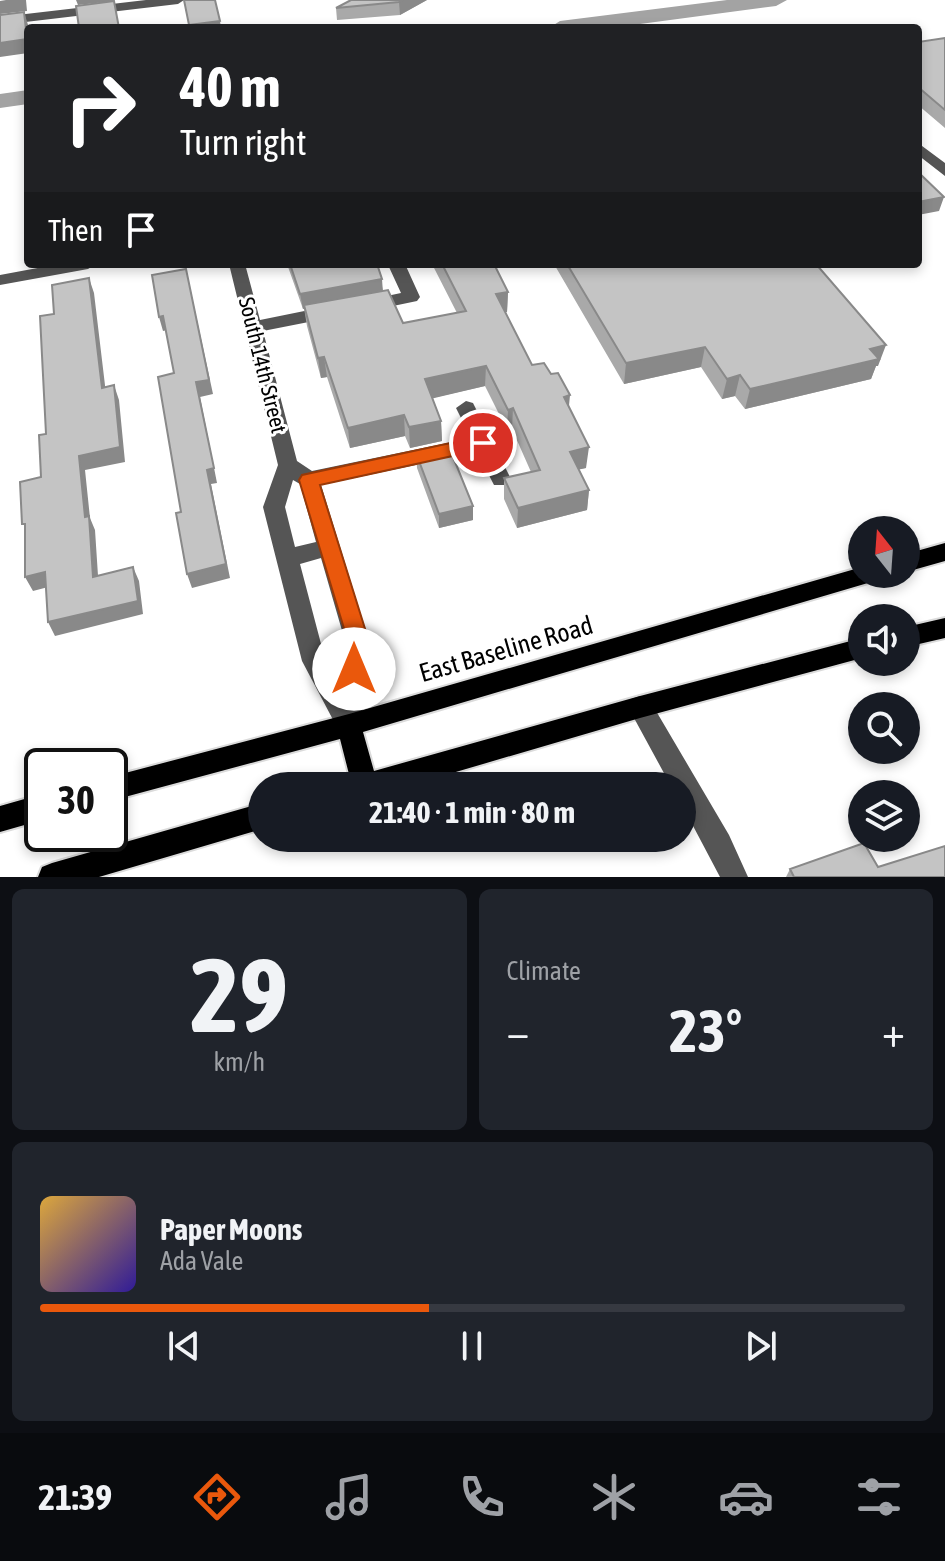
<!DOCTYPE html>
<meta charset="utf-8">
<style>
:root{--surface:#171b24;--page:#20242c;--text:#f1f3f6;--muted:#9ea1a6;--line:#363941;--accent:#ea580c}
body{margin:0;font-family:"Asap Condensed",sans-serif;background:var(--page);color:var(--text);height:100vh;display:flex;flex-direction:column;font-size:30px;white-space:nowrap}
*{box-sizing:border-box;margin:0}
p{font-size:26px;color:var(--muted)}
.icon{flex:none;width:44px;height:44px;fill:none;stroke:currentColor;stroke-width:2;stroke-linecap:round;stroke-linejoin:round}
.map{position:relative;height:877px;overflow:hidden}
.panel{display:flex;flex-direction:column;gap:12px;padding:12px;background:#0d0f14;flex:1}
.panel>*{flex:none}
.banner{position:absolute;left:24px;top:24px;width:898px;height:244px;border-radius:8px;box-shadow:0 4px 12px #0003;background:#202124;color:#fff;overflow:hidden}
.needle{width:52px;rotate:343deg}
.buttons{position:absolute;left:848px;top:516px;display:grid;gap:16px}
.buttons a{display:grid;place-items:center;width:72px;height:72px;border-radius:50%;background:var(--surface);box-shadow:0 4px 12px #0003;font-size:40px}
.speed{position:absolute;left:24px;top:748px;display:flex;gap:16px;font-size:40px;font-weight:700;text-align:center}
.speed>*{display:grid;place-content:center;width:104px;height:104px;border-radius:50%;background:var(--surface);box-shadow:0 4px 12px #0003;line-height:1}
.speed .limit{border:4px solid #111;border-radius:12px;background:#fff;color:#111}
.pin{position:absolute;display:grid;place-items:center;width:68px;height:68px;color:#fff;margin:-34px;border:4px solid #fff;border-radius:50%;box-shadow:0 2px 8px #0007}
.me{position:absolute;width:88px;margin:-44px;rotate:0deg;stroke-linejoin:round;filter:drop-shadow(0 0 6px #0008)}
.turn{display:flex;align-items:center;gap:28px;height:168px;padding:0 24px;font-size:36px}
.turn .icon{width:104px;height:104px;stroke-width:2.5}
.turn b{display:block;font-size:56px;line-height:68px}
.then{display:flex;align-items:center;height:76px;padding:0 24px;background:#0003;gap:16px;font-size:30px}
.big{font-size:60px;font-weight:700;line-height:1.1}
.panel .widget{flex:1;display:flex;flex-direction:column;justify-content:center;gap:12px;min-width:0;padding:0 28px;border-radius:12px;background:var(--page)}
.panel .dial{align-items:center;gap:0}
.dial b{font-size:104px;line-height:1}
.song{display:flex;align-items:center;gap:24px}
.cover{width:96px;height:96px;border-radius:12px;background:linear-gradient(135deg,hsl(40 70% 55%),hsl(250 70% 35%))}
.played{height:8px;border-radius:4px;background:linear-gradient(90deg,var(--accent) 45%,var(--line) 45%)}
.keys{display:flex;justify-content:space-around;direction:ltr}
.heat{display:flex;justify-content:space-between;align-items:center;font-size:44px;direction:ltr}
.panel .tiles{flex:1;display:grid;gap:12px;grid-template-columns:1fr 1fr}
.widget:last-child{grid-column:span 2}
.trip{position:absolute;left:248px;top:772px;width:448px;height:80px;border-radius:40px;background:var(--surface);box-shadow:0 4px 12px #0003;font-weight:700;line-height:80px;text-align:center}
.menu{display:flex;height:128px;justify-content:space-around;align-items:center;background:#090b0e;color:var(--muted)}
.menu .icon{width:56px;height:56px}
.menu .on{color:var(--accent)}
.menu b{font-size:36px;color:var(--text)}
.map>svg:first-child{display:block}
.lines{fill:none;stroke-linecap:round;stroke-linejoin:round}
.canal{fill:#a3a3a3;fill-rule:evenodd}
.major-casing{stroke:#dbdbdb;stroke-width:4}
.minor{fill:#555;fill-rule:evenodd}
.major{fill:#000;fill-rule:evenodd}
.wall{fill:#a9a9a9}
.shaded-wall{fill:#898989}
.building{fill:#c4c4c4;stroke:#898989;stroke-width:2}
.route{fill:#ea580c;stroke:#983908;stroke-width:2}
.labels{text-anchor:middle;stroke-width:6;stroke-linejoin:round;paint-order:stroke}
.street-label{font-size:22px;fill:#000;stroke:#fff}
.near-street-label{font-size:26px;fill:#000;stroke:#fff}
</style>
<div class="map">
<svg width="945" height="877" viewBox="0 0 945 877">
<rect width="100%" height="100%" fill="#fff"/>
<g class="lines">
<path class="canal" d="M727,0H787L776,6L610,28H549L560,21Z
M28,90V104L0,108V94Z"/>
<defs>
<path id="major" d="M945,543V561L906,572V554Z
M862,567V574H881L878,580L363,732L374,771L640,696L862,638V658L640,718L408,786H352L340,739L110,801V777L349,714Z
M945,618V638L906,647V627Z
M42,794V820L0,832V806Z
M262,803V829L99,877H38L42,867L52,863Z"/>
</defs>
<use href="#major" class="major-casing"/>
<path class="minor" d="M146,0H184L178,4L0,25V17Z
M918,143L945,163V176L918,155Z
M59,264H96L88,269L0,285V275Z
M229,264H245L260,320L329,306L338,312L329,318L263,331L297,461L312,471L471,438L456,408L466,401L473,403L511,479L508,485H494L477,452L321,485L369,641L361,725L358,733L349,736L340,733L302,661L263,507L278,465ZM293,480L300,484L316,542L295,547L285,507ZM321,558L345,641L341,686L325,659L300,564Z
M391,264H405L420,297L417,301L369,311L363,309L360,305L363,301L401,293L389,267Z
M640,696L649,699L729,835L748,877H720L682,805V786H671L628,707L631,699Z"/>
<use href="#major" class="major"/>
</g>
<path class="wall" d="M427,0L400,15L337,20L336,8Z
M945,38V128L918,105V42Z
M287,264H377L383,291L403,323L457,313L432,264H494L508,292L507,312H505L532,365L569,408L586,468L579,469L589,490L587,510L517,528L504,499V478L531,472L512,429L507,430L485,386L432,398L441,421L442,441L410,448L405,436L350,448L327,377L321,378L307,326L304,308L303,309Z
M554,264H816L878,366H876L871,379L745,409L735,396L722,399L701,367L624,384Z
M416,453L473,520L439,528L417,468Z
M878,867L945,877H786L790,869Z"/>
<path class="shaded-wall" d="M6,0H26L27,11L0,14V1Z
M76,0H114V1L78,5Z
M403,0H427L400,15L399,2Z
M24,12L29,28L28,53L0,57V43Z
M220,21L221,28H190L189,25Z
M944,197L939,211L918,215V202Z
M186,269L213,394L200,397L217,483L211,484L230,578L192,588L187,574L207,470L196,382Z
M89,278L94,293L107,402L102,388Z
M382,279L383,293L303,309L300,294Z
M508,292L507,312L495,314L496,294Z
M163,316L167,330L163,331L159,317Z
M886,345L878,366H876L871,379L745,409L750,389L870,349Z
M705,347L701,367L624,384L626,363Z
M324,357L327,377L321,378L318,358Z
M486,366L485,386L426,400L425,379Z
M740,375L735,396L722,399L727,379Z
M114,385L119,400L125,462L85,470L90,518L95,530L99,591L93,577L85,517L79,456Z
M570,395L568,416L564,397Z
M513,408L512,429L507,430L508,410Z
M404,415L405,436L350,448L348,428Z
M441,421L442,441L410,448L409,427Z
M589,447L586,468L568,472L570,452Z
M589,490L587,510L517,528L518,508Z
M473,506V520L439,528V514Z
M133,567L139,581L143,614L55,636L48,622Z
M45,572L52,586L33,591L25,577Z"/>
<path class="building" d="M184,0H215L220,21L189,25Z
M351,0H403L399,2L336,8Z
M114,1L119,28H79L76,6Z
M24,12L27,39L0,43V15Z
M945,38V110L918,87V42Z
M918,172L944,197L918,202Z
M290,264H377L382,279L300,294Z
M442,264H494L508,292L496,294L532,365L544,363L551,374L558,373L570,395L564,397L589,447L570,452L589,490L518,508L504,478L540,470L513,408L508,410L486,366L425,379L441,421L409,427L404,415L348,428L324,357L318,358L304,305L388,290L403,323L466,311Z
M567,264H816L886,345L870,349L879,359L750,389L740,375L727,379L705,347L626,363Z
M186,269L209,380L196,382L214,468L207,470L226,564L187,574L176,513L181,512L158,377L174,373L163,316L159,317L152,275Z
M89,278L102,388L114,385L120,447L79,456L85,517L89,516L93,577L133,567L138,601L48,622L45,572L25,577V524H22L20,482L41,477L39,435L46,434L40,316L54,314L52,285Z
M449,447L473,506L439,514L416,453Z
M864,843L878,867L945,846V877H794L790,869Z"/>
<path class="route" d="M483,436L489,438L492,443L489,448L320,485L367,635L362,676L354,678L346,676L343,669L346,635L299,480L302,475Z"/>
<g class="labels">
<g class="street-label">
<text transform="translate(263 365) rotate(76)" y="8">South 14th Street</text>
</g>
<g class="near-street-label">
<text transform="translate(506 649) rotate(-16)" y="9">East Baseline Road</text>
</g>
</g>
</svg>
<div class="buttons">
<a><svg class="needle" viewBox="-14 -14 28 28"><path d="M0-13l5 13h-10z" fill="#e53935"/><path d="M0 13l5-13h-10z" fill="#9ea1a6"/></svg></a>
<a><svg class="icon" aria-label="sound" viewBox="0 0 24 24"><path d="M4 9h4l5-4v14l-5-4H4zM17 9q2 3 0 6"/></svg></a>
<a><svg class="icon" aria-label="search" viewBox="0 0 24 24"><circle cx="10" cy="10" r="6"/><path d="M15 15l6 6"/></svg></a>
<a><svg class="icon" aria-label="layers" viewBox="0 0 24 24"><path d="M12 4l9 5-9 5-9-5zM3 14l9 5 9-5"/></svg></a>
</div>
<div class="speed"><div class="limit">30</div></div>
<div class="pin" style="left:483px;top:443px;background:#d93025"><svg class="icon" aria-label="arrive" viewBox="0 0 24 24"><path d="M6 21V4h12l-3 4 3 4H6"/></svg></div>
<svg class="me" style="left:354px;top:669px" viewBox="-20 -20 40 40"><circle r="19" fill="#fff"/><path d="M0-13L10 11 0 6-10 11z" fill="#ea580c"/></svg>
<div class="trip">21:40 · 1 min · 80 m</div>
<div class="banner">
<div class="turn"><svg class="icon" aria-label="right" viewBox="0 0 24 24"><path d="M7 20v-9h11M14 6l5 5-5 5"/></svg><div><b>40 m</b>Turn right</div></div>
<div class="then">Then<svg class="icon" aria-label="arrive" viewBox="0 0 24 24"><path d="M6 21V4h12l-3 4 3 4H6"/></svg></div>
</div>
</div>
<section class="panel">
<div class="tiles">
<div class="widget dial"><b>29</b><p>km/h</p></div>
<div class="widget"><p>Climate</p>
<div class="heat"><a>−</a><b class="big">23°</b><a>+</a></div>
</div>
<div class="widget">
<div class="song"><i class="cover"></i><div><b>Paper Moons</b><p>Ada Vale</p></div></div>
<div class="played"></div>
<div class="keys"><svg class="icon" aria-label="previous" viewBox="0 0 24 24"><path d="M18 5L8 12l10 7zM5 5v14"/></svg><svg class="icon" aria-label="pause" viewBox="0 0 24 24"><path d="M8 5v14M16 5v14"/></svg><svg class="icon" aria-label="next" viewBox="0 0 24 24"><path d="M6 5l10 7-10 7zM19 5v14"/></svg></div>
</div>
</div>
</section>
<nav class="menu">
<b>21:39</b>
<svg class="icon on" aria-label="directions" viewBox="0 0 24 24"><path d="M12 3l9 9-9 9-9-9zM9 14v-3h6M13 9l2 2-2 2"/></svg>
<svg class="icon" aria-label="music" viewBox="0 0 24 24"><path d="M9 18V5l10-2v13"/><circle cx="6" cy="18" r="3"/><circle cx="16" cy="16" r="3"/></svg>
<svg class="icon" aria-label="phone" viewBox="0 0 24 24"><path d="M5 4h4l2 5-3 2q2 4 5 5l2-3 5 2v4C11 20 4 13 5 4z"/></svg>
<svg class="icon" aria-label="climate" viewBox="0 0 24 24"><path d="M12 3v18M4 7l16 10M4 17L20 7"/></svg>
<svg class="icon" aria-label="car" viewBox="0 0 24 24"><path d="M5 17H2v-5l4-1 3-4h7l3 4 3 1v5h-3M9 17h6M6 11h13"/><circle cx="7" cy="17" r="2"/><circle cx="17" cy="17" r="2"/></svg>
<svg class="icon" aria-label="filters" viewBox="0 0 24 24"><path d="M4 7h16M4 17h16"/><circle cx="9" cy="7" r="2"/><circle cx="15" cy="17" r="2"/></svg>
</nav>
